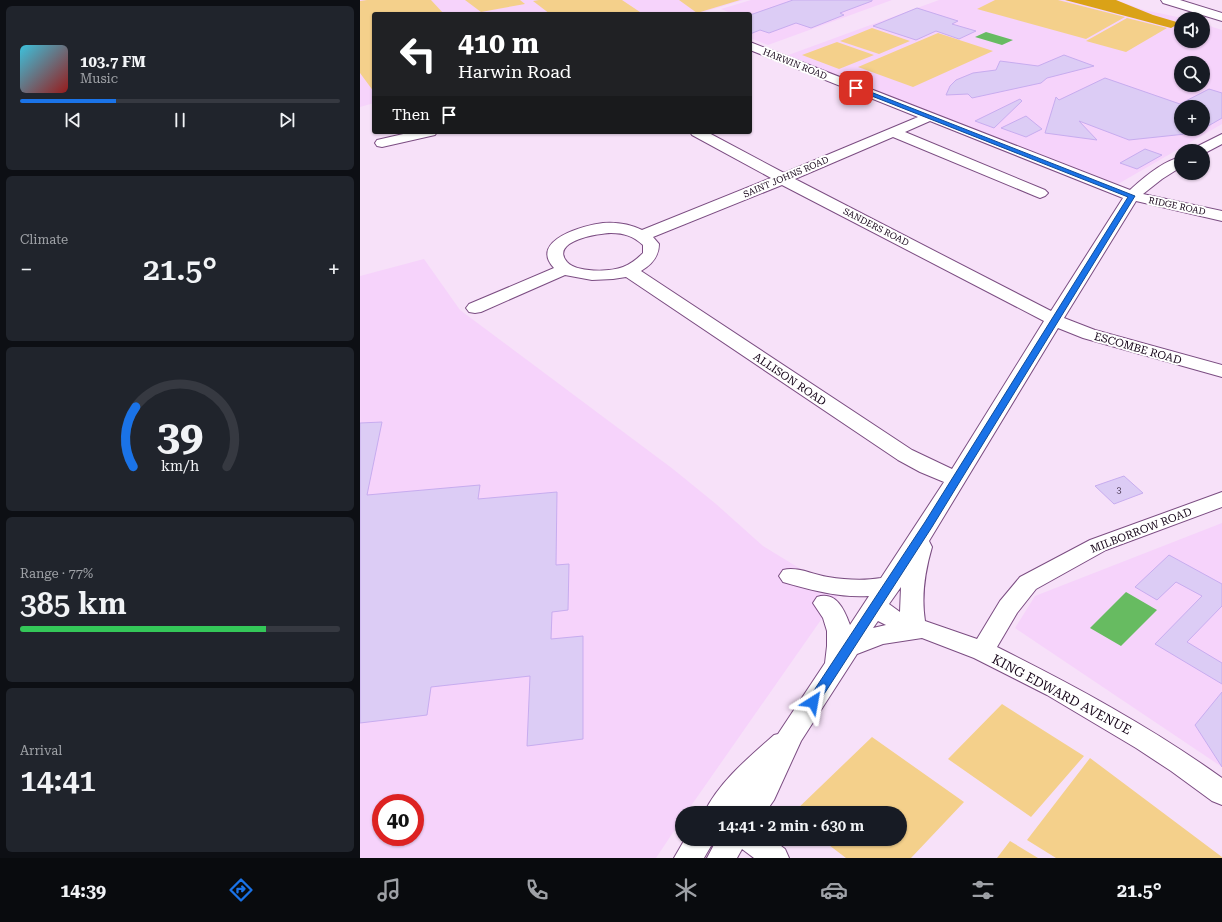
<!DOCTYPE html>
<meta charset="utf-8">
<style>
:root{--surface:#171b24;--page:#20242c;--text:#f1f3f6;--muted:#9ea1a6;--line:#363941;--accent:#1a73e8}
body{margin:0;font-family:"Roboto Serif",serif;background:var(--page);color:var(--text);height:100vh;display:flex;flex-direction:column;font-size:15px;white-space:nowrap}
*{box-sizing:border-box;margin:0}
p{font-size:13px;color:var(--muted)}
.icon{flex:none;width:22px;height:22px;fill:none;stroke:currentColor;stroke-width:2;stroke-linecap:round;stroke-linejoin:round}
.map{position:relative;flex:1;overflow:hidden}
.details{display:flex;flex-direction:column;gap:6px;padding:6px;background:#0d0f14;width:360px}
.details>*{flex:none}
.hud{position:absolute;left:12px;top:12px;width:380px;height:122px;border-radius:4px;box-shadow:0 1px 3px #0004;background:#202124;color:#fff;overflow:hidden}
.controls{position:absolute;left:814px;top:12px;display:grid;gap:8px}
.controls a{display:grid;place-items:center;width:36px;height:36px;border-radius:50%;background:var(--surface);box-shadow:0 1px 3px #0004;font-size:20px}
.speed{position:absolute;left:12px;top:794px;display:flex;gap:8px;font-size:20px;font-weight:700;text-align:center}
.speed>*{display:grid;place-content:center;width:52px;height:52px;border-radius:50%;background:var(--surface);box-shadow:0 1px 3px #0004;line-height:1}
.speed .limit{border:6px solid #d22;background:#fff;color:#111}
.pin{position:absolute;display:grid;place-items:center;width:34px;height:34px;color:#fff;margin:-17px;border-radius:8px;box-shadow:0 2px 6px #0006}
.me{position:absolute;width:44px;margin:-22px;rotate:34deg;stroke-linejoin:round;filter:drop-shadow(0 0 3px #0008)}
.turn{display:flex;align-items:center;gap:14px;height:84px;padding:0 20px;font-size:18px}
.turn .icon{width:52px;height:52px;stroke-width:2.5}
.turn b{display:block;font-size:28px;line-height:34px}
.then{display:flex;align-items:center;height:38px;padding:0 20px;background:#0003;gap:8px;font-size:15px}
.big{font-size:30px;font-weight:600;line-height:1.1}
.details .widget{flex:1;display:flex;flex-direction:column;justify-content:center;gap:6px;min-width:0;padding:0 14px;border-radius:6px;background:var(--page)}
.details .dial{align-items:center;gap:0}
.dial svg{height:104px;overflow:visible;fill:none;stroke:var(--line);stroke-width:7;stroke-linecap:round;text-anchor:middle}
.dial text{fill:var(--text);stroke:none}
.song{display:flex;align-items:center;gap:12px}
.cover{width:48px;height:48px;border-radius:6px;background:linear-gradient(135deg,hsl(190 70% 55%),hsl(0 70% 35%))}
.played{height:4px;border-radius:2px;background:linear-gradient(90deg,var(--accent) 30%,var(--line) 30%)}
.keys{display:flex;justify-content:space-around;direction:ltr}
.heat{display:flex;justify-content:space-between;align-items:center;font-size:22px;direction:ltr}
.charge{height:6px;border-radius:3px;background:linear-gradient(90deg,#34c759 77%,var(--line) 0)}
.trip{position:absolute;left:315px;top:806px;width:232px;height:40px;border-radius:20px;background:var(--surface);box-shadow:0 1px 3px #0004;font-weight:600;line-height:40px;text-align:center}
.menu{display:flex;height:64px;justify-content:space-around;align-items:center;background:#090b0e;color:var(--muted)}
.menu .icon{width:28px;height:28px}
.menu .selected{color:var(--accent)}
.menu b{font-size:18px;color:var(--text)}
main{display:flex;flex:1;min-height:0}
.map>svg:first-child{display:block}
.built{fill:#f6d3fb;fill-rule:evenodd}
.green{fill:#f4d08b}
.forest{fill:#daa217}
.water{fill:#67bb61}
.building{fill:#dcccf5;stroke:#c7acef}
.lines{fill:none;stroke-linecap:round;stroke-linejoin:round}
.minor-casing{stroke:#7b4d82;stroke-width:2}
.highway-casing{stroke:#7b4d82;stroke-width:2}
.minor{fill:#fff;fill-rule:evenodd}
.highway{fill:#fff;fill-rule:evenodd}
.route{fill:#1a73e8;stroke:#114b97}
.labels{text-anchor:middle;stroke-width:4;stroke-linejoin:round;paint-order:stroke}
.far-street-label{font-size:9px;fill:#150418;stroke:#fff}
.number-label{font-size:9px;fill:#47364f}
.street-label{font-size:11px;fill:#150418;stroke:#fff}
.near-street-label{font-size:13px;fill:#150418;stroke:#fff}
</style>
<main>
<section class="details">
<div class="widget">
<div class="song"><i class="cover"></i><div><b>103.7 FM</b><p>Music</p></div></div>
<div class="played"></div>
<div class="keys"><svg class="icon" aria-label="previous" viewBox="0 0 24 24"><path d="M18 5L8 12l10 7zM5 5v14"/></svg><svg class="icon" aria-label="pause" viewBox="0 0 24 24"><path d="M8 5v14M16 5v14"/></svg><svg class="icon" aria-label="next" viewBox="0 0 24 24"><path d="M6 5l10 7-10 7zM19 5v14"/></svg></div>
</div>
<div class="widget"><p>Climate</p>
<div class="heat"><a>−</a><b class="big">21.5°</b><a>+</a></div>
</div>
<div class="widget dial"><svg viewBox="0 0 100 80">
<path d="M14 69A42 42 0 1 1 86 69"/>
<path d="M14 69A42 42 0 0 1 16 23" stroke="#1a73e8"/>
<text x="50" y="56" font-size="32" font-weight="700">39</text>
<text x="50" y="72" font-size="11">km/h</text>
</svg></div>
<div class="widget"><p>Range · 77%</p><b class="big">385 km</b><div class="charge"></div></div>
<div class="widget"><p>Arrival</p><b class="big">14:41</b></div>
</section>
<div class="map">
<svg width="862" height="858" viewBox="0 0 862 858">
<rect width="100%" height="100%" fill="#f7e1f9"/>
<path class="built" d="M0,0H383L337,14H14V103L0,107Z
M391,0H532L408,45L390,38V14H373L361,9Z
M579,0H756L784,10L827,19H821V41H843V24L862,30V124L758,184L580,115L423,57ZM821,63H843V85H821ZM821,107H843V129H821Z
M64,259L100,310L313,469L356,504L403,546L439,568L486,584L326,813H322V819L296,858H0V276ZM21,803H55V837H21Z
M862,523V767L655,628L675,596Z"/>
<path class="green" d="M7,0H71L84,14H14V92L0,73V1Z
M105,0H160L165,4L121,12Z
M179,0H262L283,14H190L173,1Z
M319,0H380L337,13Z
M635,0H698L765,17L726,39L617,9Z
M767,18L807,28L766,52L726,41Z
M512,28L550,41L519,54L480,41Z
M578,33L633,51L553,87L498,67Z
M477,42L514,55L479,69L442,55Z
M642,704L724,756L671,817L588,759Z
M512,737L604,802L551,858H486L461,839H540V813H433Z
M730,758L862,857V858H696L667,840Z
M650,841L678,858H637Z"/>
<path class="forest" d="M705,0H756L793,15L820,23L811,28Z"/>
<path class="water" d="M626,32L653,40L642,45L615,37Z
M766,592L797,610L761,646L730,628Z"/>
<path class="building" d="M433,0H512V1L480,13L484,15L451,28L436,23L409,33L400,30L390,34V15Z
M557,8L598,21L592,24L616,31L599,39L576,31L556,40L513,26Z
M704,55L734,66L687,78L681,83L612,98L608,94L586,95L590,86L596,80L613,73L636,70L640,61L678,66Z
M745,78L820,104L849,89L862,93V118L843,129V107H821V129H842L835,133L769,140L719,121L737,140L685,133L696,97L699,100Z
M660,99L662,101L634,128L615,121Z
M666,116L682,129L666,137L641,128Z
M785,149L802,155L777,169L760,163Z
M22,422L7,495L120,485L118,499L197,492L196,565L209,564L208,610L192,612L191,639L223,636V739L167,746L170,676L71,687L67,715L0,723V423Z
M764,476L783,493L754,504L735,486Z
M809,555L862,584V606L827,642L862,663V684L795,644L842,596L816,582L797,600L775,587Z
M862,692V767L835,725Z"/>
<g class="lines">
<defs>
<path id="minor" d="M390,42L770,190C784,177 803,161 821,157V167L802,179L783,194L862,211V221L776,201L704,318L735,330L862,365V377L723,338L698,328L569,541L572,547C565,571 561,595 565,621L617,639L640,601L660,577L730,540L862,492V507L746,550L676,589L657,613L637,647C715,686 791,727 862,778V805L852,801L811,771L776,748L687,695L614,658L562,638L523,644L497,654L441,741L414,800L405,813H376L379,806L374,813H344C359,782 388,758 414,735L418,734L465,663L467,646V631L463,618L453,603L457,597C476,591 484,609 490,625L509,596C480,598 451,590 423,582L419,576L423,570C437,566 454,575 468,577C486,580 504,581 521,578L584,482L560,472L538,460L266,277L253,279L232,280L205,275L121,312L115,313L109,312L106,308L109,304L194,268C168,240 225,225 243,223C256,222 270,224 282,230L411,178L332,135L330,132H347L424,173L558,117L390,50ZM570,121L763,198L691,311L435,179L533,137L675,196L680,198L685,196L688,193L685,190L545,132ZM422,185L684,321L592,469L552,450L281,271C291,265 299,257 299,244L293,237ZM251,233C264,233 273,236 283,245V253C277,259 271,264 263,267C250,272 217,273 207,262C189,241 240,233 251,233ZM541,587L540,612L529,604ZM518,621L526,625L513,628Z
M52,132H77L75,135L22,147L17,146L15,143L17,140Z
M862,134V144L843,154V151H832L834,148Z
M325,839H355L344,858H314Z
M357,839H412L425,849L429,858H394L382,849L377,858H347Z"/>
<path id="highway" d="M801,0H820L862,13V21L803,3Z"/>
</defs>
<use href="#minor" class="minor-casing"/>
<use href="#highway" class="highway-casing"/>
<use href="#minor" class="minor"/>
<use href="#highway" class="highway"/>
</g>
<path class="route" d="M494,87H498L775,196L572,527L457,705L453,706L449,705L447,702L449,698L565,522L768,197L494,89Z"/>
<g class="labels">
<g class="far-street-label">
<text transform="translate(435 64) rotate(22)" y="3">HARWIN ROAD</text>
<text transform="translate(426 177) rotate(-23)" y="3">SAINT JOHNS ROAD</text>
<text transform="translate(817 206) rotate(12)" y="3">RIDGE ROAD</text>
<text transform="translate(516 227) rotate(27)" y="3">SANDERS ROAD</text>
</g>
<g class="number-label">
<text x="759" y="493">3</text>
</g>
<g class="street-label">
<text transform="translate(778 348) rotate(16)" y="4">ESCOMBE ROAD</text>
<text transform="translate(430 379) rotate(34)" y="4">ALLISON ROAD</text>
<text transform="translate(781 530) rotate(-21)" y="4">MILBORROW ROAD</text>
</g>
<g class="near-street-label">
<text transform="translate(702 694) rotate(28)" y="5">KING EDWARD AVENUE</text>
</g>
</g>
</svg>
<div class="controls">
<a><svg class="icon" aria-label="sound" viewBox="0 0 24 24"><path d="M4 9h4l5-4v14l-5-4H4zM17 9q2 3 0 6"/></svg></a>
<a><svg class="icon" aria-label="search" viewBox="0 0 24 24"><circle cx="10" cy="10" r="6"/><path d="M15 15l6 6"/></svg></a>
<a>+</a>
<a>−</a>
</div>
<div class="speed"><div class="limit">40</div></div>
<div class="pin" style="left:496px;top:88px;background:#d93025"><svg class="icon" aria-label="arrive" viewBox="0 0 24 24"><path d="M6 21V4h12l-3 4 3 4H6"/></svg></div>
<svg class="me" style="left:453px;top:702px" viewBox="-20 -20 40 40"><path d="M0-17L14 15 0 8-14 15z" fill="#1a73e8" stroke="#fff" stroke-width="4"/></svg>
<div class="trip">14:41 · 2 min · 630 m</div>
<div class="hud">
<div class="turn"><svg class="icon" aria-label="left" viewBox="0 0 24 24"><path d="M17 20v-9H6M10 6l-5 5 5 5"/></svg><div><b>410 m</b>Harwin Road</div></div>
<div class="then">Then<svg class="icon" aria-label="arrive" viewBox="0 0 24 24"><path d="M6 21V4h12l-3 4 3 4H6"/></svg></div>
</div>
</div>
</main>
<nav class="menu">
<b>14:39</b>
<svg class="icon selected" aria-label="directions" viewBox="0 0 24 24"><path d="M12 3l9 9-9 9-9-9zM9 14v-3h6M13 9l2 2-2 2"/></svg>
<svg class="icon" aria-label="music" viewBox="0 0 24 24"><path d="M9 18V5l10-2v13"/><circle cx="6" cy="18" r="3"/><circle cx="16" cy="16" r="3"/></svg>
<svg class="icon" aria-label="phone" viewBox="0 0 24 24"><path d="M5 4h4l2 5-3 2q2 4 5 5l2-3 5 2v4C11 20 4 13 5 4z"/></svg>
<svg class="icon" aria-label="climate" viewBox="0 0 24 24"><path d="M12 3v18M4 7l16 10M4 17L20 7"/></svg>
<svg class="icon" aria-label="car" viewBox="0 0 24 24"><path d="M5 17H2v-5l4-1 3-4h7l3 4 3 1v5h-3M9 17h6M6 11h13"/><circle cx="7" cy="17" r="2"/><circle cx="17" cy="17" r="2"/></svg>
<svg class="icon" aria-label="filters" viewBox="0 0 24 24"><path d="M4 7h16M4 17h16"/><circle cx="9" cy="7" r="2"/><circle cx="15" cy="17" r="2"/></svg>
<b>21.5°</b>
</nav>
